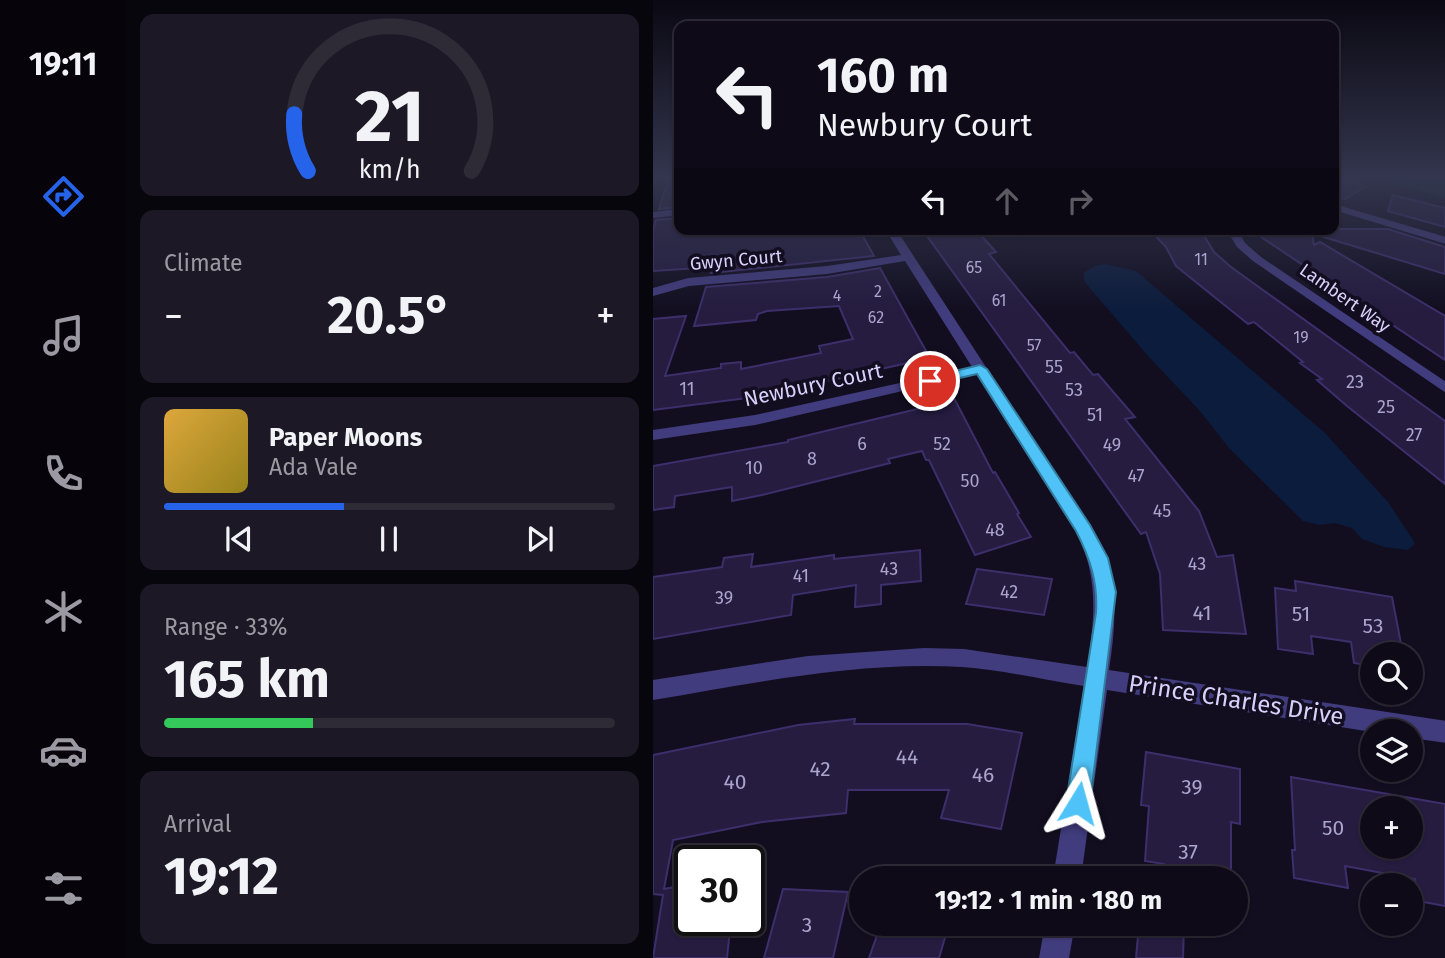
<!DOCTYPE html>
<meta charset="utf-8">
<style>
:root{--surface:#0e0a18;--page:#1c1825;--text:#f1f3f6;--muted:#9b9aa2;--line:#2e2b37;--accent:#2563eb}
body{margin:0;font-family:"Fira Sans",sans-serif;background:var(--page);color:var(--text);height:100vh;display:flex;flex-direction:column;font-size:26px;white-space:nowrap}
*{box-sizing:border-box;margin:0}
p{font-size:23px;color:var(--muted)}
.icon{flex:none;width:38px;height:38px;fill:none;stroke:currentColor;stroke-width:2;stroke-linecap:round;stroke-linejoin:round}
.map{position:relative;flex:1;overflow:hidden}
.panel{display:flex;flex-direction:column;gap:14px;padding:14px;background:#08060d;width:527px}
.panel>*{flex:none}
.top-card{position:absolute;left:21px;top:21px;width:665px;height:214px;border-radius:14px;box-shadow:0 2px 5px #0004,0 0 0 2px var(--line);background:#0e0a18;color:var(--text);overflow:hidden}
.controls{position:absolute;left:707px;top:642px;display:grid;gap:14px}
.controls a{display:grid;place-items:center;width:63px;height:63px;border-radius:50%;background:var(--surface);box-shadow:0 2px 5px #0004,0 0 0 2px var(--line);font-size:35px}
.speed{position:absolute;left:21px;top:845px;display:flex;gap:14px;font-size:35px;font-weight:700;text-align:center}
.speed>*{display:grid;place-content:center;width:91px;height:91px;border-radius:50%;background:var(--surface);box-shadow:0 2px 5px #0004,0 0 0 2px var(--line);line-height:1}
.speed .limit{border:4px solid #111;border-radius:10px;background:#fff;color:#111}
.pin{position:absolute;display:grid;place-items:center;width:60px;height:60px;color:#fff;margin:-30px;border:4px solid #fff;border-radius:50%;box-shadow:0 2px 7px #0007}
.me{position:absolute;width:77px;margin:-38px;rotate:8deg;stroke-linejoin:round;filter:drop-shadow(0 0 5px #0008)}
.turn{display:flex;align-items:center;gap:24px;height:147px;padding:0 28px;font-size:32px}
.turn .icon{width:91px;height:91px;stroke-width:2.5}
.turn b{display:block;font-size:49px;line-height:60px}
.lanes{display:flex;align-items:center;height:66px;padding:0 28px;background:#0003;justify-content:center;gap:35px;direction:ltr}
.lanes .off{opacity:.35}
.big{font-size:52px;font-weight:700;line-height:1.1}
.panel .tile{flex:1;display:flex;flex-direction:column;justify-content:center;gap:10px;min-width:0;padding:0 24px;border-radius:14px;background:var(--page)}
.panel .dial{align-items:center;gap:0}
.dial svg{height:182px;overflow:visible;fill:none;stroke:var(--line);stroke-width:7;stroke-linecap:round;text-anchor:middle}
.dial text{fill:var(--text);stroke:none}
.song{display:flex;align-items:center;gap:21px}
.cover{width:84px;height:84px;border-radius:10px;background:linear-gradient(135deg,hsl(40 70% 55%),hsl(50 70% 35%))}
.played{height:7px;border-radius:4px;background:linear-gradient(90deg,var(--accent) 40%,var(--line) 40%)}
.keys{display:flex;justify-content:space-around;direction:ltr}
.heat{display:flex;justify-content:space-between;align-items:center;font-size:38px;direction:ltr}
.charge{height:10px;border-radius:5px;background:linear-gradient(90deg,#34c759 33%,var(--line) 0)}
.trip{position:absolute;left:196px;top:866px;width:399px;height:70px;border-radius:35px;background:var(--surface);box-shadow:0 2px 5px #0004,0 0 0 2px var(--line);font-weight:700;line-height:70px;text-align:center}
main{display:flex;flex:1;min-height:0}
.tab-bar{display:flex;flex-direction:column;width:126px;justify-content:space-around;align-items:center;background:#06040a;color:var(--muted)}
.tab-bar .icon{width:49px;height:49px}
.tab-bar .active{color:var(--accent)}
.tab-bar b{font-size:32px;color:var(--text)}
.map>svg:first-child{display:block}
.green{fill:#122a2a}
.water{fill:#0c1c3c}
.building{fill:#251c40;stroke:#3d2f6b;stroke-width:2;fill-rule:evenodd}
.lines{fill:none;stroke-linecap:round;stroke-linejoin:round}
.minor{fill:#413c7d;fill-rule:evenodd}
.route{fill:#4fc3f7;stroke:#337fa1;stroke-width:2}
.labels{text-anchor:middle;stroke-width:7;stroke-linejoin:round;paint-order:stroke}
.far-number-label{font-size:16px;fill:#aba4cd}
.far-street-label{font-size:18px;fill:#d8d1fc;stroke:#120e20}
.number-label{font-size:18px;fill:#aba4cd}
.street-label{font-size:21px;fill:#d8d1fc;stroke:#120e20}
.near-number-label{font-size:21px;fill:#aba4cd}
.near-street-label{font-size:24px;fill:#d8d1fc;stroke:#120e20}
</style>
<main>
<nav class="tab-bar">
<b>19:11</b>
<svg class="icon active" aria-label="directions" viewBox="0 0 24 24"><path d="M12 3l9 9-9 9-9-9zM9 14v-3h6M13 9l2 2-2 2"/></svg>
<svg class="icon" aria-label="music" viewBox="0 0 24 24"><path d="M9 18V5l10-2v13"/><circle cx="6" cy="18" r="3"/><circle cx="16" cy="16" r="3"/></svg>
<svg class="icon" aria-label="phone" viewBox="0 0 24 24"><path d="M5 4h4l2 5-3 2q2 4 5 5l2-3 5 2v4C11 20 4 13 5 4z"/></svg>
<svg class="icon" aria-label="climate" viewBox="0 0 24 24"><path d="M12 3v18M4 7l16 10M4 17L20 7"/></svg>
<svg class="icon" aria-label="car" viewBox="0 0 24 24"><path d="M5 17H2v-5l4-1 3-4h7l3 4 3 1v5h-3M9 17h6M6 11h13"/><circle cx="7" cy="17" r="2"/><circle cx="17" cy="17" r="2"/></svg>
<svg class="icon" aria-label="filters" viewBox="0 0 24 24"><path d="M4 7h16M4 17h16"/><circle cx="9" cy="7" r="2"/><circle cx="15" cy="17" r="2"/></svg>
</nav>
<section class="panel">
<div class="tile dial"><svg viewBox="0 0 100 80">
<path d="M14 69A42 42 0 1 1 86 69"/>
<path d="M14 69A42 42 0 0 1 8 44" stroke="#2563eb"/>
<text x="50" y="56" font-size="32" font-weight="700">21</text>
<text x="50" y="72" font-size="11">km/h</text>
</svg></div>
<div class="tile"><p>Climate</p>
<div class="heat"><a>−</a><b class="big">20.5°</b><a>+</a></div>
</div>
<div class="tile">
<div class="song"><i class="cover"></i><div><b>Paper Moons</b><p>Ada Vale</p></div></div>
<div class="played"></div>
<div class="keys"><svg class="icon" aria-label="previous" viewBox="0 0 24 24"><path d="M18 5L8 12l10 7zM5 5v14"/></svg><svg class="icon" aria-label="pause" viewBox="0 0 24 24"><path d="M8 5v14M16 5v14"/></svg><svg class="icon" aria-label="next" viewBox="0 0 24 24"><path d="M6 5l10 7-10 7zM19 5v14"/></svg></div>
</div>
<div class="tile"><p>Range · 33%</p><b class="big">165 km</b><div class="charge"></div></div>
<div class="tile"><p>Arrival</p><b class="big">19:12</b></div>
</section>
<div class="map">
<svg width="793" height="958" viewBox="0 0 793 958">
<rect width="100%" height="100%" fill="#120e20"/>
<path class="green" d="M719,177H792V198Z"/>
<path class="water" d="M453,264L483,271L671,432L735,502L762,543L755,550L731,547L709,539L699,528L682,523L667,525L650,521L576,448L547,411L496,357L435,286L431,280V273L441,266Z"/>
<path class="building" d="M16,177H26V207L6,209Z
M681,178L713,186L692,199L681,196Z
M740,195L792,208V227L735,211Z
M26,218V229H192V234L207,231L221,256L58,273L60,267L0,271V230L3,220Z
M269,229H322L343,252L336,254L417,353L421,352L440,375L445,374L482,417L472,419L546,511L564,557L580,555L593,634L510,630L507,574L493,532L488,534Z
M496,229H547L561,252L578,267L792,421V484L694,406L664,380L669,379L647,363L650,362L601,322L595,324L523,266L513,247Z
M596,229H658L661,245L667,242L792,316V360Z
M662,229H735L792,247V274L661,234Z
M227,268L277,358L102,397L0,410V319L33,316L12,376L68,368V364L88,362V369L168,353L166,346L200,339L186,306L114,311L105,314L103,320L41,326L53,287L174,277Z
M302,400L340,473L342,472L366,513L364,514L378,537L322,555L276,460H273L269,451L235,459L237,463L109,495L79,501V487L22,496L21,507L0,510V466L135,442V440Z
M267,550L268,581L228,585V604L202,607L203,585L140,595L138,615L0,639V577L69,567L71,558L100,554L98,567L181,555V559Z
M324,569L399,579L391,615L313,604Z
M642,581L739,597L750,654H719V666L701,663L698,642L658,636L660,654L625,649L622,588L643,591Z
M202,719L201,724H314L369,733L348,829L288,818L296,790H195L193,813L109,822L20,840L11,889L37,884V920H78L74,958H0L10,895L0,894V755L145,725Z
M493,752L587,769V824L578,822V878H511V864L492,861L496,806L488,805Z
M638,777L792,804V906L765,901L762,879L692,866L695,888L641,878L639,850H642ZM719,808H758V847H719Z
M130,889L195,892L180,958H111Z
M228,924H296L286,958H216Z
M486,924H531L530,958H483Z"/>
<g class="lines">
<path class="minor" d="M681,204L793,237V244L681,210Z
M26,209V215L0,218V212Z
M232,229H243L447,542C466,584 463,625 456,670L793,721V743L758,738V732H719L454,690L428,878H400L431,686C391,680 350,670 309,667C206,661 101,683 0,700V680L155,656L271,648L311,649L434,667C442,619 446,576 423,532L323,374L102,425L0,440V430L102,415L319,367L252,261L174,274L36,286L0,296V288L35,278L174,266L248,255Z
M573,229H584L592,243L608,257L793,382V393L600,261L584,247Z
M392,924H422L416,958H386Z"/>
</g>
<linearGradient id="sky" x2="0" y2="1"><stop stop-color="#0a0812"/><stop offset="0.57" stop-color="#33364e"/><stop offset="1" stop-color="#33364e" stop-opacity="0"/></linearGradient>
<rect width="793" height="311" fill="url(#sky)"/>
<path class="route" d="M327,365L334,369L437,525L455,558L463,592L437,803L433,812L425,815L416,812L413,803L443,613C445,582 437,558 423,531L324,374L277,385L270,381L272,378Z"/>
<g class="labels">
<g class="far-number-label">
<text x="548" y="265">11</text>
<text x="321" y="273">65</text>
<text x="225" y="297">2</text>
<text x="184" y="301">4</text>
<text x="346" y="306">61</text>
<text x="223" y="323">62</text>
<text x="648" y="343">19</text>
<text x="381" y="351">57</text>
</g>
<g class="far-street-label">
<text transform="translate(83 260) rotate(-5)" y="6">Gwyn Court</text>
<text transform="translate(692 298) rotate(35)" y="6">Lambert Way</text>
</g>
<g class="number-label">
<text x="401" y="373">55</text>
<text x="702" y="388">23</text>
<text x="34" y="395">11</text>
<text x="421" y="396">53</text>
<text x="733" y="413">25</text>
<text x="442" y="421">51</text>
<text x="761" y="441">27</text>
<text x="209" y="450">6</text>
<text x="289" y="450">52</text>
<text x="459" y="451">49</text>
<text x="159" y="465">8</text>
<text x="101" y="474">10</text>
<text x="483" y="482">47</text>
<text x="317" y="487">50</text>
<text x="509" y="517">45</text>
<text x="342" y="536">48</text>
<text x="544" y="570">43</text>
<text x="236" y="575">43</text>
<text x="148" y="582">41</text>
<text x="356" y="598">42</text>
<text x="71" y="604">39</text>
</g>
<g class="street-label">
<text transform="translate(160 385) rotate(-12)" y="7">Newbury Court</text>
</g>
<g class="near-number-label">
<text x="549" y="620">41</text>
<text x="648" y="621">51</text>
<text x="720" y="633">53</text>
<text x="254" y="764">44</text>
<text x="167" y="776">42</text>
<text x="330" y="782">46</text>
<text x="82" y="789">40</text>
<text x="539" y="794">39</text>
<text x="680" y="835">50</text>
<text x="535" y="859">37</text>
<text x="154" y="932">3</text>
</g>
<g class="near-street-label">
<text transform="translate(583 700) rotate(9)" y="8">Prince Charles Drive</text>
</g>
</g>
</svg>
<div class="controls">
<a><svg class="icon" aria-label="search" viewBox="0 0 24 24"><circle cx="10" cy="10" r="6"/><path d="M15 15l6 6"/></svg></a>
<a><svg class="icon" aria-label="layers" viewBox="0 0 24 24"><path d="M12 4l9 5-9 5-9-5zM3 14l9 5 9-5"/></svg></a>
<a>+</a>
<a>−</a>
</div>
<div class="speed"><div class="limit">30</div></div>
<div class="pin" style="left:277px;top:381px;background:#d93025"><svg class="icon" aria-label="arrive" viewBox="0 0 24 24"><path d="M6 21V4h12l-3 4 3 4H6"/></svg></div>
<svg class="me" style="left:425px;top:803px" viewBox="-20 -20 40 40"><path d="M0-17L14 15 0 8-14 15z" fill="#4fc3f7" stroke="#fff" stroke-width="4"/></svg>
<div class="trip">19:12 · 1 min · 180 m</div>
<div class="top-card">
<div class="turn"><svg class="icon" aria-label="left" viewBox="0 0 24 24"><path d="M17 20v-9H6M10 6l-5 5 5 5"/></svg><div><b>160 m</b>Newbury Court</div></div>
<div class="lanes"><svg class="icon" aria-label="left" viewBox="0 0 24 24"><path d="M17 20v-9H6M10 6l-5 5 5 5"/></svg><svg class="icon off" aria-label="ahead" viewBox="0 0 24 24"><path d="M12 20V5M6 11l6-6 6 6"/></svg><svg class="icon off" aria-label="right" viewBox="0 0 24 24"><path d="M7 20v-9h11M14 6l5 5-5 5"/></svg></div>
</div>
</div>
</main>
